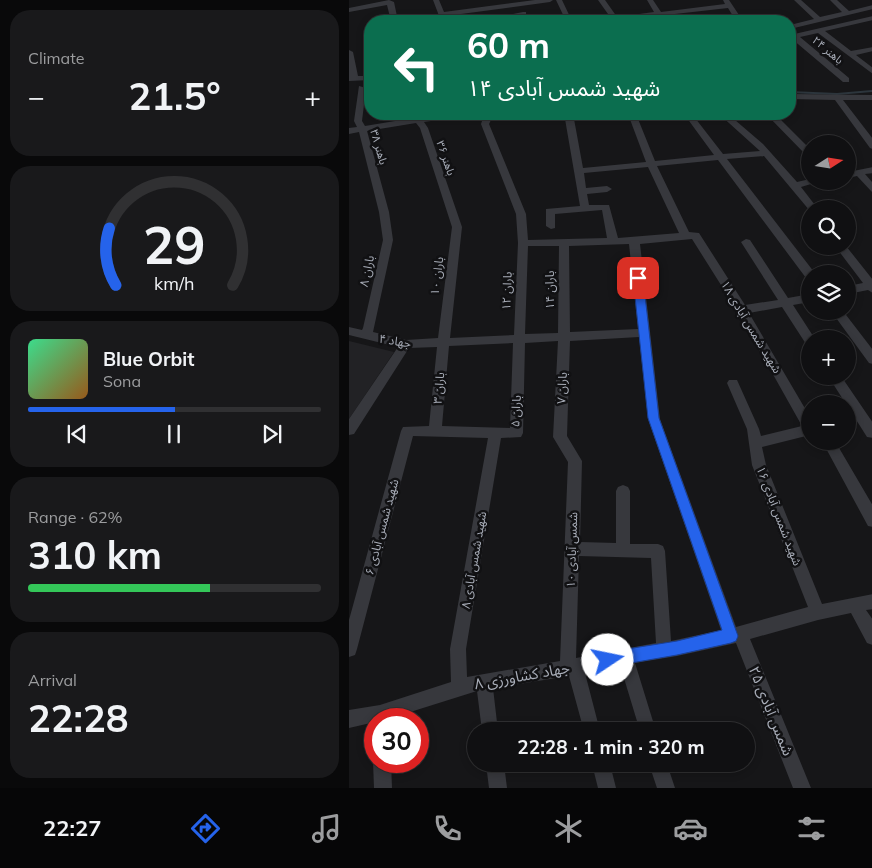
<!DOCTYPE html>
<meta charset="utf-8">
<style>
:root{--surface:#101012;--page:#19191b;--text:#f1f3f6;--muted:#9c9d9f;--line:#303032;--accent:#2563eb}
body{margin:0;font-family:Mulish,"Noto Sans Arabic",sans-serif;background:var(--page);color:var(--text);height:100vh;display:flex;flex-direction:column;font-size:19px;white-space:nowrap}
*{box-sizing:border-box;margin:0}
p{font-size:16px;color:var(--muted)}
.icon{flex:none;width:28px;height:28px;fill:none;stroke:currentColor;stroke-width:2;stroke-linecap:round;stroke-linejoin:round}
.map{position:relative;flex:1;overflow:hidden}
.drawer{display:flex;flex-direction:column;gap:10px;padding:10px;background:#09090a;width:349px}
.drawer>*{flex:none}
.hud{position:absolute;left:15px;top:15px;width:432px;height:105px;border-radius:20px;box-shadow:0 2px 8px #0003,0 0 0 1px var(--line);background:#0b6e4f;color:#fff;overflow:hidden}
.needle{width:32px;rotate:78deg}
.fabs{position:absolute;left:452px;top:135px;display:grid;gap:10px}
.fabs a{display:grid;place-items:center;width:55px;height:55px;border-radius:50%;background:var(--surface);box-shadow:0 2px 8px #0003,0 0 0 1px var(--line);font-size:25px}
.speed{position:absolute;left:15px;top:708px;display:flex;gap:10px;font-size:25px;font-weight:700;text-align:center}
.speed>*{display:grid;place-content:center;width:65px;height:65px;border-radius:50%;background:var(--surface);box-shadow:0 2px 8px #0003,0 0 0 1px var(--line);line-height:1}
.speed .limit{border:8px solid #d22;background:#fff;color:#111}
.pin{position:absolute;display:grid;place-items:center;width:42px;height:42px;color:#fff;margin:-21px;border-radius:10px;box-shadow:0 2px 8px #0006}
.me{position:absolute;width:55px;margin:-28px;rotate:79deg;stroke-linejoin:round;filter:drop-shadow(0 0 4px #0008)}
.turn{display:flex;align-items:center;gap:18px;height:105px;padding:0 20px;font-size:22px}
.turn .icon{width:65px;height:65px;stroke-width:2.5}
.turn b{display:block;font-size:35px;line-height:42px}
.big{font-size:38px;font-weight:700;line-height:1.1}
.drawer .widget{flex:1;display:flex;flex-direction:column;justify-content:center;gap:8px;min-width:0;padding:0 18px;border-radius:20px;background:var(--page)}
.drawer .dial{align-items:center;gap:0}
.dial svg{height:130px;overflow:visible;fill:none;stroke:var(--line);stroke-width:7;stroke-linecap:round;text-anchor:middle}
.dial text{fill:var(--text);stroke:none}
.song{display:flex;align-items:center;gap:15px}
.cover{width:60px;height:60px;border-radius:8px;background:linear-gradient(135deg,hsl(150 70% 55%),hsl(30 70% 35%))}
.played{height:5px;border-radius:2px;background:linear-gradient(90deg,var(--accent) 50%,var(--line) 50%)}
.keys{display:flex;justify-content:space-around;direction:ltr}
.heat{display:flex;justify-content:space-between;align-items:center;font-size:28px;direction:ltr}
.charge{height:8px;border-radius:4px;background:linear-gradient(90deg,#34c759 62%,var(--line) 0)}
.trip{position:absolute;left:118px;top:722px;width:288px;height:50px;border-radius:25px;background:var(--surface);box-shadow:0 2px 8px #0003,0 0 0 1px var(--line);font-weight:700;line-height:50px;text-align:center}
.dock{display:flex;height:80px;justify-content:space-around;align-items:center;background:#060607;color:var(--muted)}
.dock .icon{width:35px;height:35px}
.dock .selected{color:var(--accent)}
.dock b{font-size:22px;color:var(--text)}
main{display:flex;flex:1;min-height:0}
.map>svg:first-child{display:block}
.built{fill:#222225}
.lines{fill:none;stroke-linecap:round;stroke-linejoin:round}
.stream{stroke:#2c353c;stroke-width:2}
.minor{fill:#37383d;fill-rule:evenodd}
.route{fill:#2563eb;stroke:#184099}
.labels{text-anchor:middle;stroke-width:5;stroke-linejoin:round;paint-order:stroke}
.far-street-label{font-size:11px;fill:#a8adb8;stroke:#111113}
.street-label{font-size:12px;fill:#a8adb8;stroke:#111113}
.near-street-label{font-size:15px;fill:#a8adb8;stroke:#111113}
</style>
<main>
<section class="drawer">
<div class="widget"><p>Climate</p>
<div class="heat"><a>−</a><b class="big">21.5°</b><a>+</a></div>
</div>
<div class="widget dial"><svg viewBox="0 0 100 80">
<path d="M14 69A42 42 0 1 1 86 69"/>
<path d="M14 69A42 42 0 0 1 10 34" stroke="#2563eb"/>
<text x="50" y="56" font-size="32" font-weight="700">29</text>
<text x="50" y="72" font-size="11">km/h</text>
</svg></div>
<div class="widget">
<div class="song"><i class="cover"></i><div><b>Blue Orbit</b><p>Sona</p></div></div>
<div class="played"></div>
<div class="keys"><svg class="icon" aria-label="previous" viewBox="0 0 24 24"><path d="M18 5L8 12l10 7zM5 5v14"/></svg><svg class="icon" aria-label="pause" viewBox="0 0 24 24"><path d="M8 5v14M16 5v14"/></svg><svg class="icon" aria-label="next" viewBox="0 0 24 24"><path d="M6 5l10 7-10 7zM19 5v14"/></svg></div>
</div>
<div class="widget"><p>Range · 62%</p><b class="big">310 km</b><div class="charge"></div></div>
<div class="widget"><p>Arrival</p><b class="big">22:28</b></div>
</section>
<div class="map">
<svg width="524" height="788" viewBox="0 0 524 788">
<rect width="100%" height="100%" fill="#161618"/>
<path class="built" d="M0,341L45,352L0,419Z"/>
<g class="lines">
<path class="stream" d="M441,92L488,94L524,91
M180,114H189
M71,118L97,114"/>
<path class="minor" d="M40,0L45,2L49,21H42L38,5L0,12V8Z
M84,0H90L95,12L186,0H204L201,2L97,16L98,21H92Z
M207,0H213L223,21H217Z
M249,0H256L268,17L305,12L298,0H304L312,12L376,4L374,0H380L394,21H387L379,8L264,21Z
M445,0H452L471,17L493,12L481,0H488L500,11L524,5V9L441,29V25L465,19Z
M174,12H177V16L149,20L145,18Z
M524,16V20L476,31L502,51L524,47V51L507,55L524,68V74L469,33L451,37L500,78V82H494L443,39H441V35Z
M0,50L4,52L9,76H21V80L0,81Z
M10,86L17,88L13,121L16,126L64,118L61,114H69L72,117L94,114H255L251,117L225,119L234,168L297,162L279,114H287L306,161L365,155L335,114H343L374,154L411,151L370,114H379L414,144L448,182L461,179V181H472L452,187L469,209H461V211L415,156L378,159L465,272L466,274H461V279L457,278L369,160L308,166L340,232L350,233L396,305L429,300L392,242L397,239L401,240L439,298L461,294V302L444,305L466,339H461V345L457,344L433,307L400,313L461,417V435L413,447L417,465L473,604L524,594V609L517,610L524,620V645L518,643L502,613L469,620L401,639L462,788H444L387,643L328,656L286,663L307,731H291L271,665L236,673L251,731H235L220,676L144,688L149,731H133L128,691L39,719H26V722L0,728V710L31,705L102,682L101,649L139,438L64,436L8,649L6,655L0,657V620L52,431L54,427L80,426L88,347L60,348L5,434L0,435V419L49,347L0,335V327L13,330L14,328L34,240L30,212L10,132L0,134V128L8,127L5,121ZM103,118H134L132,124L167,214L169,243L165,335L101,338L113,227L79,128L75,122ZM143,118L216,119L231,206L197,209V226L202,229L206,228V214L253,210L258,238L179,240L177,214L140,124ZM67,123L71,128L103,227L89,338L57,340L24,332L44,240L40,212L18,131ZM299,167L330,233L269,238L260,205H240L238,194L258,192L263,189L258,186L237,188L235,173ZM343,239L389,312L453,426L412,436L410,429L388,380H380L378,383L398,429L403,465L459,607L387,627L311,419L291,244ZM280,244L289,329L221,332L220,246ZM179,246H210L209,333L176,334ZM290,337L299,419L372,630L322,641L316,551L314,546L309,544H281V491L279,487L274,485L269,487L267,491V543L231,542L233,461L218,436L221,341ZM209,341L204,437L219,462L211,661L118,677L117,649L152,438L172,437L174,433L176,343ZM164,343L161,428L93,426L100,346ZM230,556L302,558L307,643L227,658Z
M441,94L524,95V100H494L524,139V149L521,148L486,100L441,99Z
M417,114H426L461,149V157L458,156Z
M524,167V173L516,174L524,183V193L508,176L499,178V172Z
M486,246H497L524,280V293L519,290L499,294V286L514,283Z
M482,311H494L524,350V364L520,363Z
M479,376H492L524,423V438L518,437L499,407V404H497Z
M473,441H486L524,506V527L519,526Z
M26,756V761H42L43,788H25L24,761Z
M137,764H155L158,788H140Z
M243,764H261L267,788H249Z
M300,764H318L326,788H308Z"/>
</g>
<path class="route" d="M289,274L294,278L310,418L389,636L387,641L382,643L328,655L259,667L254,665L252,660L254,654L259,652L328,641L373,630L299,418L284,278Z"/>
<g class="labels">
<g class="far-street-label">
<text transform="translate(479 50) rotate(40)" y="4">باهنر ۲۴</text>
<text transform="translate(30 147) rotate(74)" y="4">باهنر ۳۸</text>
<text transform="translate(97 158) rotate(71)" y="4">باهنر ۳۶</text>
</g>
<g class="street-label">
<text transform="translate(18 271) rotate(-78)" y="4">باران ۸</text>
<text transform="translate(88 276) rotate(-83)" y="4">باران ۱۰</text>
<text transform="translate(201 290) rotate(-90)" y="4">باران ۱۴</text>
<text transform="translate(158 291) rotate(-88)" y="4">باران ۱۲</text>
<text transform="translate(402 327) rotate(59)" y="4">شهید شمس آبادی ۱۸</text>
<text transform="translate(46 341) rotate(9)" y="4">جهاد ۴</text>
<text transform="translate(90 388) rotate(-85)" y="4">باران ۳</text>
<text transform="translate(213 388) rotate(-87)" y="4">باران ۷</text>
<text transform="translate(167 411) rotate(-87)" y="4">باران ۵</text>
<text transform="translate(430 516) rotate(69)" y="4">شهید شمس آبادی ۱۶</text>
<text transform="translate(33 527) rotate(-75)" y="4">شهید شمس آبادی ۶</text>
<text transform="translate(223 550) rotate(-88)" y="4">شمس آبادی ۱۰</text>
<text transform="translate(125 560) rotate(-80)" y="4">شهید شمس آبادی ۸</text>
</g>
<g class="near-street-label">
<text transform="translate(173 676) rotate(-10)" y="5">جهاد کشاورزی ۸</text>
<text transform="translate(422 711) rotate(68)" y="5">شمس آبادی ۲۵</text>
</g>
</g>
</svg>
<div class="fabs">
<a><svg class="needle" viewBox="-14 -14 28 28"><path d="M0-13l5 13h-10z" fill="#e53935"/><path d="M0 13l5-13h-10z" fill="#9c9d9f"/></svg></a>
<a><svg class="icon" aria-label="search" viewBox="0 0 24 24"><circle cx="10" cy="10" r="6"/><path d="M15 15l6 6"/></svg></a>
<a><svg class="icon" aria-label="layers" viewBox="0 0 24 24"><path d="M12 4l9 5-9 5-9-5zM3 14l9 5 9-5"/></svg></a>
<a>+</a>
<a>−</a>
</div>
<div class="speed"><div class="limit">30</div></div>
<div class="pin" style="left:289px;top:278px;background:#d93025"><svg class="icon" aria-label="arrive" viewBox="0 0 24 24"><path d="M6 21V4h12l-3 4 3 4H6"/></svg></div>
<svg class="me" style="left:259px;top:660px" viewBox="-20 -20 40 40"><circle r="19" fill="#fff"/><path d="M0-13L10 11 0 6-10 11z" fill="#2563eb"/></svg>
<div class="trip">22:28 · 1 min · 320 m</div>
<div class="hud">
<div class="turn"><svg class="icon" aria-label="left" viewBox="0 0 24 24"><path d="M17 20v-9H6M10 6l-5 5 5 5"/></svg><div><b>60 m</b>شهید شمس آبادی ۱۴</div></div>
</div>
</div>
</main>
<nav class="dock">
<b>22:27</b>
<svg class="icon selected" aria-label="directions" viewBox="0 0 24 24"><path d="M12 3l9 9-9 9-9-9zM9 14v-3h6M13 9l2 2-2 2"/></svg>
<svg class="icon" aria-label="music" viewBox="0 0 24 24"><path d="M9 18V5l10-2v13"/><circle cx="6" cy="18" r="3"/><circle cx="16" cy="16" r="3"/></svg>
<svg class="icon" aria-label="phone" viewBox="0 0 24 24"><path d="M5 4h4l2 5-3 2q2 4 5 5l2-3 5 2v4C11 20 4 13 5 4z"/></svg>
<svg class="icon" aria-label="climate" viewBox="0 0 24 24"><path d="M12 3v18M4 7l16 10M4 17L20 7"/></svg>
<svg class="icon" aria-label="car" viewBox="0 0 24 24"><path d="M5 17H2v-5l4-1 3-4h7l3 4 3 1v5h-3M9 17h6M6 11h13"/><circle cx="7" cy="17" r="2"/><circle cx="17" cy="17" r="2"/></svg>
<svg class="icon" aria-label="filters" viewBox="0 0 24 24"><path d="M4 7h16M4 17h16"/><circle cx="9" cy="7" r="2"/><circle cx="15" cy="17" r="2"/></svg>
</nav>
